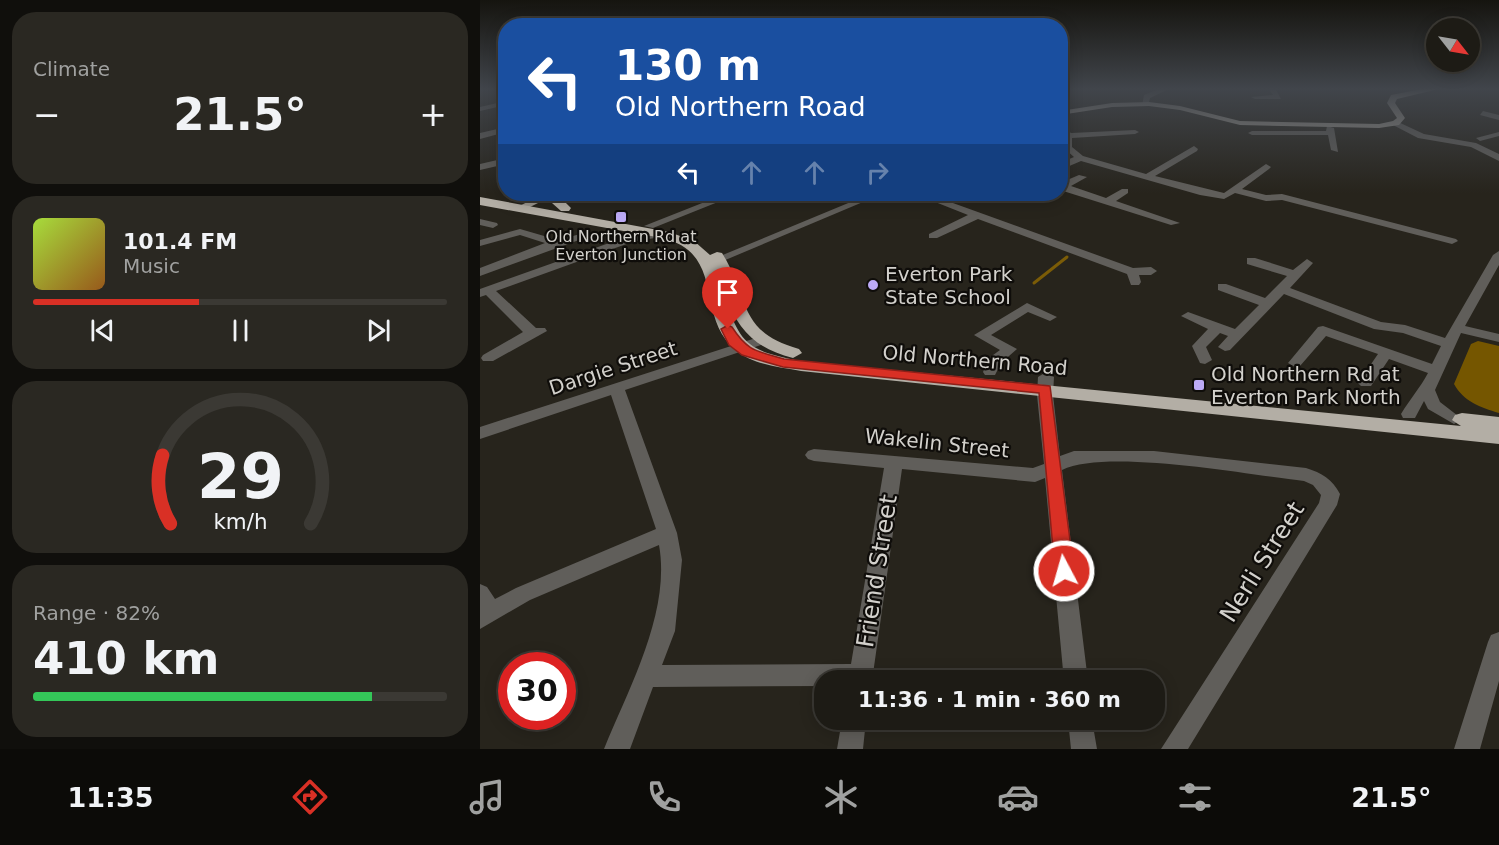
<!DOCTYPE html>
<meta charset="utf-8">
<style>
:root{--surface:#1d1b15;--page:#2a2822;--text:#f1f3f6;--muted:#a0a1a0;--line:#3b3934;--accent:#d93025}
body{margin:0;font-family:"DejaVu Sans",sans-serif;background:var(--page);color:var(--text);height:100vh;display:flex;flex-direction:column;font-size:22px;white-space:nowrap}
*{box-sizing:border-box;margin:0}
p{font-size:20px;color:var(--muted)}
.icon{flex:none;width:33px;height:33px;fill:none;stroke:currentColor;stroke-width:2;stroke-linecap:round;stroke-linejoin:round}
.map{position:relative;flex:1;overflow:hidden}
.panel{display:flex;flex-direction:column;gap:12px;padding:12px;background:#100f0c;width:480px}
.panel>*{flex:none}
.top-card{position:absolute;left:18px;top:18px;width:570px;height:183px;border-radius:24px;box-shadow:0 3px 15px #0003,0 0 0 2px var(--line);background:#1a4fa0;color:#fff;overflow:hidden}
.needle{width:39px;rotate:121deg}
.fabs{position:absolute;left:946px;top:18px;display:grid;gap:12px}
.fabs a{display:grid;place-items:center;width:54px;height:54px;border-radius:50%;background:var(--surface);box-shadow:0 3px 15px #0003,0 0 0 2px var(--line);font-size:30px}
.speed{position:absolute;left:18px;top:652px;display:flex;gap:12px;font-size:30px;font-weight:700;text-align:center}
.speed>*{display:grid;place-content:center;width:78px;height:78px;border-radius:50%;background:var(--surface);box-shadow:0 3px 15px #0003,0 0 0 2px var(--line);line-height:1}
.speed .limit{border:9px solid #d22;background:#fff;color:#111}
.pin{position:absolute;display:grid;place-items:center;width:51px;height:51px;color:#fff;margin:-62px -26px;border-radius:50% 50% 50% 0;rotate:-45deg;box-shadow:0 0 6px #0007}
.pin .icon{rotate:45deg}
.me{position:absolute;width:66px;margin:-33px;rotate:354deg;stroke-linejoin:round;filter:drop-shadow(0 0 4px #0008)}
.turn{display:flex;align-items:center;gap:21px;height:126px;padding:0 18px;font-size:27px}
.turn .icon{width:78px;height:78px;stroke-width:2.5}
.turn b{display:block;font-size:42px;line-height:51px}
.lanes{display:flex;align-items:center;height:57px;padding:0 18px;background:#0003;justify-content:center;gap:30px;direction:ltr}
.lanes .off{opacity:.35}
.big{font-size:45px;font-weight:700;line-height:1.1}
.panel .widget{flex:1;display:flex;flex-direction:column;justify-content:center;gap:9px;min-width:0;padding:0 21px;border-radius:24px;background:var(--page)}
.panel .dial{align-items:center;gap:0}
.dial svg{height:156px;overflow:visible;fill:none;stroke:var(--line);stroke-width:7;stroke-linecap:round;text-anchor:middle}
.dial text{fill:var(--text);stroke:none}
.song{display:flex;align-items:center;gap:18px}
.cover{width:72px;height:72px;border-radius:9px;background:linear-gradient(135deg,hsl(80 70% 55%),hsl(30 70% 35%))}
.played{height:6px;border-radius:3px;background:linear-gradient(90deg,var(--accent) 40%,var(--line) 40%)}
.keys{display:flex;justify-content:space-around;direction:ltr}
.heat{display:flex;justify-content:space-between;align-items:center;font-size:33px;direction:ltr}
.charge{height:9px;border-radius:4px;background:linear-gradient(90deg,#34c759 82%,var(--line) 0)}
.trip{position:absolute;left:334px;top:670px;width:351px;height:60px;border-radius:24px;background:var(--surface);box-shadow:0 3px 15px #0003,0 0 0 2px var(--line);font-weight:700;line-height:60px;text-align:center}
.tabs{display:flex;height:96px;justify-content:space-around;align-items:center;background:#0c0b08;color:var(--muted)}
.tabs .icon{width:42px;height:42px}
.tabs .selected{color:var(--accent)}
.tabs b{font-size:27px;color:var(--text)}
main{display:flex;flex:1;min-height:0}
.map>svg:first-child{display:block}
.forest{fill:#755600}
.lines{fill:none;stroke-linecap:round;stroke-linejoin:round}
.stream-far1{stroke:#7b5c07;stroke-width:2}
.stream{stroke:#7b5c07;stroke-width:3}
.minor{fill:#605e5a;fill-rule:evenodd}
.major{fill:#9b978f;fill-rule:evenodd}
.highway{fill:#b3aea5;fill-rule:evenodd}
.route{fill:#d93025;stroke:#8d1f18;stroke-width:1.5}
.poi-dot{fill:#bcaaf6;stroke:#0f0d0a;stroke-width:2}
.labels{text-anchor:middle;stroke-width:4.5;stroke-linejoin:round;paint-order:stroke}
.far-poi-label{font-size:16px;fill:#d3d1cc;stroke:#0f0d0a}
.poi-label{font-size:20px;fill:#d3d1cc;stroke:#0f0d0a;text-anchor:start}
.street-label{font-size:20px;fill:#d3d1cc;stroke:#0f0d0a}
.near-street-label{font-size:24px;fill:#d3d1cc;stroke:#0f0d0a}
</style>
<main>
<section class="panel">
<div class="widget"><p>Climate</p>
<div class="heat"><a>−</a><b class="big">21.5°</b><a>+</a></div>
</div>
<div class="widget">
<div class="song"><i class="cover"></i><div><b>101.4 FM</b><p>Music</p></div></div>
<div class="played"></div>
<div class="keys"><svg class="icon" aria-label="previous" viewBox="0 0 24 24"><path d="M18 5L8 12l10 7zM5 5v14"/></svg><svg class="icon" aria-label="pause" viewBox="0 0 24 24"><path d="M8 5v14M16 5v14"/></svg><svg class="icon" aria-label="next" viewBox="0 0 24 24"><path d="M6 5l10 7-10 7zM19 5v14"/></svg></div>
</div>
<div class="widget dial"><svg viewBox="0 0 100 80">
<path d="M14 69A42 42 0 1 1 86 69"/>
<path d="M14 69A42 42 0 0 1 10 34" stroke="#d93025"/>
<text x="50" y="56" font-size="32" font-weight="700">29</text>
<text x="50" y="72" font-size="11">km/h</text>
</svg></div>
<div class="widget"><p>Range · 82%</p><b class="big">410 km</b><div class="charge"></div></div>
</section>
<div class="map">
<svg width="1019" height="749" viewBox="0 0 1019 749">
<rect width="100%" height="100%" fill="#27241c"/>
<path class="forest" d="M998,341L1019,346V413C1000,407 984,402 974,384L991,344Z"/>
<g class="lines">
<path class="stream-far1" d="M585,259L587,257"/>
<path class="stream" d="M554,283L587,257"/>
<path class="minor" d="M681,88H691L670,98L668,106H662L664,95Z
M788,88H795L801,99H775L771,97L793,95Z
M26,101V105L0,111V107Z
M1003,111L1019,115V120L1000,115Z
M916,121L944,134L996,143L1019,154V161L991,147L938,138L913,125L912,123Z
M580,125L591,133L655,130L659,132L655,134L592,138V147L603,156L666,174L714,146L718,149L717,151L675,176L744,193L786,164L791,167L789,169L762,189L786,195L802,194L976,239L978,241L972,244L802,200L786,201L755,193L744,199L720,195L601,161L580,170V163L594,157L584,148Z
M847,126L854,128L858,152L851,150L848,135H772L768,133L772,131H846Z
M26,127V132L0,139V133Z
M1019,132V136L1000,141L996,138Z
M26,158V164L0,170V164Z
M599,175L607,177L591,186L626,198L642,189H648V193L636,201L700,223L691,225L580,190V183Z
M245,194H258L173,228L164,226Z
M390,194H402L243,261L239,263L233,259Z
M435,194H448L653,268L671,267L677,271L671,275H659L661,282L659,285H651L647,274L498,219L457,238H449V234L488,215Z
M0,219L17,223L18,225L13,228L0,225Z
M40,229L78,240L104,233L110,236L0,276V268L65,243L40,235L0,246V240Z
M182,231L188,234L186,236L152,242L16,291L56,328H65L67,331L13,361H3L1,358L3,355L43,332L6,295L0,297V289L146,237Z
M1019,251V265L985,326L1019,334V342L981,333L955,390L960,402L982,419L974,424L948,409L944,401L935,418H923L921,414C930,399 940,388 948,373L909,359L891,386H881L878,383L898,354L846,336L820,366L815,367L808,363L838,327L843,326L952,364L961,346L923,333L894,329L804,294L750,350L745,351L738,347L748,336L740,333L726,347L732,360L725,364L720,363L712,346L728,329L701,316L708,312L755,329L779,305L738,290V284H746L785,298L807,276L767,264V258H775L813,270L827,259L833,263L810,288L901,322L925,325L965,338L1013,255Z
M547,303L577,317L570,321L548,312L511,335L537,349L521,363L515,375H505L503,372L509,358L520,350L494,335Z
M279,337L286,341L284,344L145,390L197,533L202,560L195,631L182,665L371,664L404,468L334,461L328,459L325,455L328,451L334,449L553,468L564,464L557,395L558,377L566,372L574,377L573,395L580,456L594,451H674L826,468C842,473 852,479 860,494L857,505L708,749H681L839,503L841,495L833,485L824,481C769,475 627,448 582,470L608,681H584L565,478L555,482L422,469L392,681H345V686L173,687L150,749H124C149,688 191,612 179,545L50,600L0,629V584L7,587L15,599L36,588L176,529L131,395L0,439V427Z
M1019,632V681L1000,749H974L1008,642L1011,635Z
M362,720H386L383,749H357Z
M588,720H612L617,749H591Z"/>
<path class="major" d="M947,88H963L917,99L915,103L925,118L919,125L899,128L760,125L700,110L669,106L632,107L580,115V111L632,103L669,102L700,106L760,121L899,124L913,121L917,118L907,103L911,95Z
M64,194H76L46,209L37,207Z"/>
<path class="highway" d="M72,194H84L82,199L91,208L89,211H81L72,203Z
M0,197L189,232L214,241L230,255L237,252L242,253C270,298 257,332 319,349L322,353L313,358C276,349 258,330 245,295C259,346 270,351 321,361L981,426L972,420L975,415L982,413L1019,417V444L321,371C300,367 273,365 256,350C214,317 247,253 182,238L0,205Z"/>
</g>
<linearGradient id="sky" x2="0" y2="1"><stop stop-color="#15140f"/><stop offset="0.46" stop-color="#41454b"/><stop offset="1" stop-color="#41454b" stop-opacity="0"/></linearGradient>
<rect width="1019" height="193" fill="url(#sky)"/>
<path class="route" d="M248,325L252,327C268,352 277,351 304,359L570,386L594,571L591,576L584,579L578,576L575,571L559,393L303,367L262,355L249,345L241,329Z"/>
<g class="poi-dot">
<rect x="135" y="211" width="12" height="12" rx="3"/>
<circle cx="393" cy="285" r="6"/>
<rect x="713" y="379" width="12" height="12" rx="3"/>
</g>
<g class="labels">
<g class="far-poi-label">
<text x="141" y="242">Old Northern Rd at<tspan x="141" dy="18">Everton Junction</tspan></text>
</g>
<g class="poi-label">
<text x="405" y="281">Everton Park<tspan x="405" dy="23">State School</tspan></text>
<text x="731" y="381">Old Northern Rd at<tspan x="731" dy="23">Everton Park North</tspan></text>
</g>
<g class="street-label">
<text transform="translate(495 360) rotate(5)" y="7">Old Northern Road</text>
<text transform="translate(133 368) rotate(-18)" y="7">Dargie Street</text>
<text transform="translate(457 443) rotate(6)" y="7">Wakelin Street</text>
</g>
<g class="near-street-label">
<text transform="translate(782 562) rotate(-58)" y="8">Nerli Street</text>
<text transform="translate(397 571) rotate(-81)" y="8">Friend Street</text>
</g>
</g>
</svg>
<div class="fabs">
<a><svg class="needle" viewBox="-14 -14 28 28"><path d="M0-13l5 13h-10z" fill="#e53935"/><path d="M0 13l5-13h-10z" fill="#a0a1a0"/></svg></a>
</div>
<div class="speed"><div class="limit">30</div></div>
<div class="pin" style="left:248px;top:329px;background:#d93025"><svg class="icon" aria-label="arrive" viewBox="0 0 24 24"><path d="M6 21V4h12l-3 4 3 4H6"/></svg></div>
<svg class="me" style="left:584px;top:571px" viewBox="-20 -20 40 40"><circle r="17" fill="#d93025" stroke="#fff" stroke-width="3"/><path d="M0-11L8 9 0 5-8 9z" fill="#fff"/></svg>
<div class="trip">11:36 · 1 min · 360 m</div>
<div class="top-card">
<div class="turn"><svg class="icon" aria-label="left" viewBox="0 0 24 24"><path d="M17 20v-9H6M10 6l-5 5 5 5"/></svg><div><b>130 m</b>Old Northern Road</div></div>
<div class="lanes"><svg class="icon" aria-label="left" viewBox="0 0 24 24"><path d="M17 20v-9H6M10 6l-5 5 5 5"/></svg><svg class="icon off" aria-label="ahead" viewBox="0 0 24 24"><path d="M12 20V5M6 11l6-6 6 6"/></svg><svg class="icon off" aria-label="ahead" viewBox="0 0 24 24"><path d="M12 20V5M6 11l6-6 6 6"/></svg><svg class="icon off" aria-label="right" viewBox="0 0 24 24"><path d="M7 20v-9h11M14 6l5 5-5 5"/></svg></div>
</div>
</div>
</main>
<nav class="tabs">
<b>11:35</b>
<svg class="icon selected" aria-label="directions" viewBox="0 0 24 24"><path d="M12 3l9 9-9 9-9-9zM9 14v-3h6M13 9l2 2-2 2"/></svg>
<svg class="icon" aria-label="music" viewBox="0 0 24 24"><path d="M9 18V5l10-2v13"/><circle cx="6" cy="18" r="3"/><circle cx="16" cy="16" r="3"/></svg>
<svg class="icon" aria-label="phone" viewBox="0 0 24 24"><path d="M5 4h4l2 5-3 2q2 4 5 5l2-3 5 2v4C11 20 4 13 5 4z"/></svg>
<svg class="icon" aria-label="climate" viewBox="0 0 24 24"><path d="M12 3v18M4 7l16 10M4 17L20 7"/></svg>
<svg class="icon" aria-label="car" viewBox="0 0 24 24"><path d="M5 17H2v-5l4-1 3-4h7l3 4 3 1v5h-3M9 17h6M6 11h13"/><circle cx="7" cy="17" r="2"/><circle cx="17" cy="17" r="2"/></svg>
<svg class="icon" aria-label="filters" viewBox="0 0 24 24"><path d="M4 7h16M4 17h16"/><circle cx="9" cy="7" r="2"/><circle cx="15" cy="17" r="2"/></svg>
<b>21.5°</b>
</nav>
